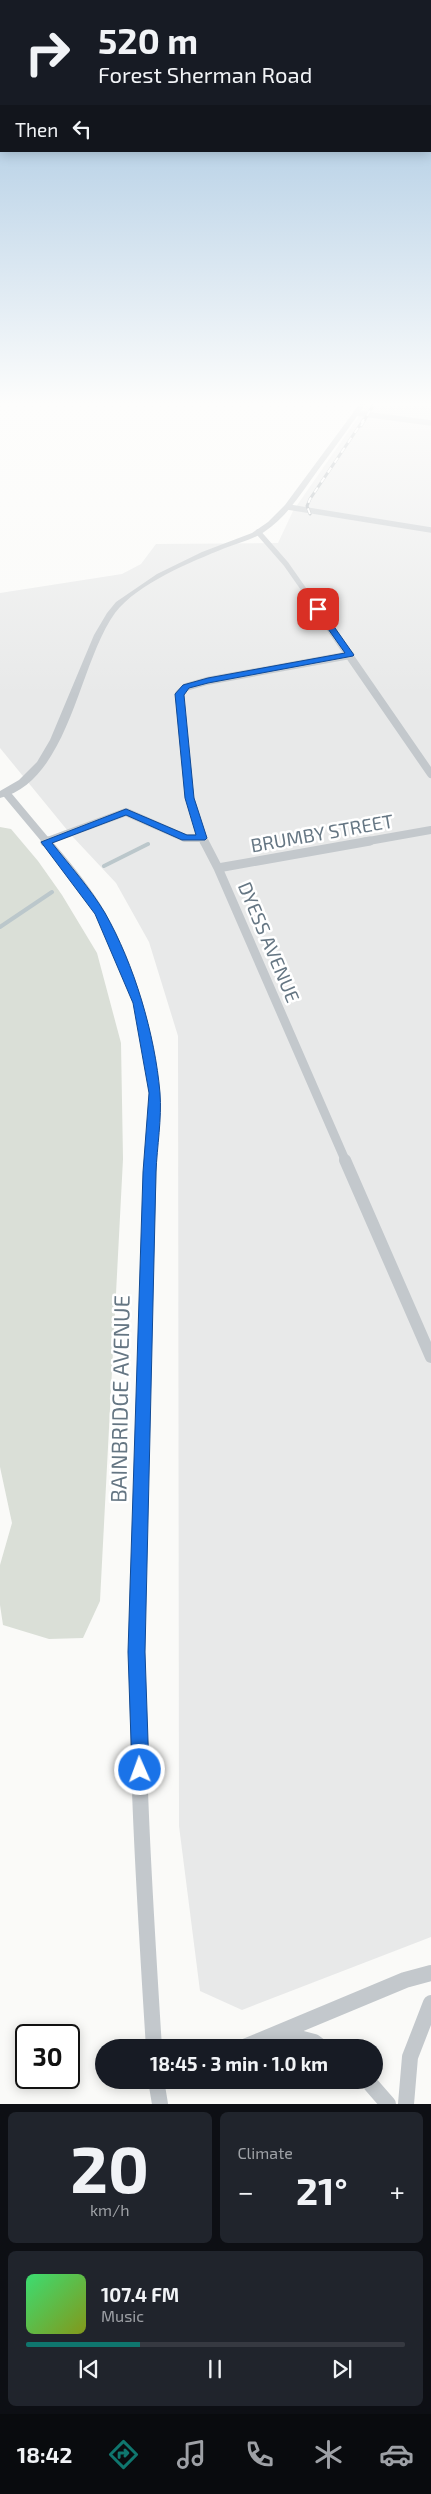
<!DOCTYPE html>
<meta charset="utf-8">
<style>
:root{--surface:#171b24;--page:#20242c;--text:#f1f3f6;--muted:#9ea1a6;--line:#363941;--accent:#0f766e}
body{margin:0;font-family:"Exo 2",sans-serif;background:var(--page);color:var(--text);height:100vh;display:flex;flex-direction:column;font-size:19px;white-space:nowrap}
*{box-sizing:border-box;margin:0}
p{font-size:16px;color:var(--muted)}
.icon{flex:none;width:28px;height:28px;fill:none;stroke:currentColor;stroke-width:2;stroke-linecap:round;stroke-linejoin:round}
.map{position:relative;height:2104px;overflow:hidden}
.drawer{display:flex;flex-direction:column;gap:8px;padding:8px;background:#0d0f14;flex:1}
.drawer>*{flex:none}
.guide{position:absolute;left:0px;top:0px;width:431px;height:152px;box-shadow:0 2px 12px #0003;background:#171b24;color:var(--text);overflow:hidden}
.speed{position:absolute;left:15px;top:2024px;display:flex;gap:10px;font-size:25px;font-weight:700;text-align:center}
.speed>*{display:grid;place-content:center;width:65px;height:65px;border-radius:50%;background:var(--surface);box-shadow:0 2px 12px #0003;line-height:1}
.speed .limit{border:2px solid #111;border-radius:8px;background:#fff;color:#111}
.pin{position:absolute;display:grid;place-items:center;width:42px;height:42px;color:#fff;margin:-21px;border-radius:10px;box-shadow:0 2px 8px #0006}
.me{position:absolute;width:55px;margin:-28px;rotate:358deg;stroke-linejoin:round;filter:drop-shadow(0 0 4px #0008)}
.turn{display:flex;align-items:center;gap:18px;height:105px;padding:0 15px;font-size:22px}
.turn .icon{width:65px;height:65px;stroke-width:2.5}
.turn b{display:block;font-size:35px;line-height:42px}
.then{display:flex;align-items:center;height:48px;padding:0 15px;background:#0003;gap:10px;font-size:19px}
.big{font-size:38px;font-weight:700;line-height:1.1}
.drawer .widget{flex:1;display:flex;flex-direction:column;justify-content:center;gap:8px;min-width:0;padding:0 18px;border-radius:8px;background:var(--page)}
.drawer .dial{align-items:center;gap:0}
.dial b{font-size:65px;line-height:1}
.song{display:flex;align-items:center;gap:15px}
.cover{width:60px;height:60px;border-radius:8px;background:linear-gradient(135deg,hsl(140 70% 55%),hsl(70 70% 35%))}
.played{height:5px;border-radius:2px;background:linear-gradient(90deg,var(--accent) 30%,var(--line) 30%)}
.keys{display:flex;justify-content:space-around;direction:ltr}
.heat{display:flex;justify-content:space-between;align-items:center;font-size:28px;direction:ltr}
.drawer .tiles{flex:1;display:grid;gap:8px;grid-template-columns:1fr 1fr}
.widget:last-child{grid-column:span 2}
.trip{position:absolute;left:95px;top:2039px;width:288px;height:50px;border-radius:25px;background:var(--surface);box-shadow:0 2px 12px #0003;font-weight:700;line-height:50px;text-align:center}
.dock{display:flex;height:80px;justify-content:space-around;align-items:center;background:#090b0e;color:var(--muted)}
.dock .icon{width:35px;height:35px}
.dock .on{color:var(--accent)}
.dock b{font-size:22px;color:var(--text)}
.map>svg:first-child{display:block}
.built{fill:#e8e9e9}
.green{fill:#dadfd7}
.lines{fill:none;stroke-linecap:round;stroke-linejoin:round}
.stream{stroke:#bbc7cb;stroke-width:4}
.minor-far4{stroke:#c3c8cc;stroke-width:5.5}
.minor-far3{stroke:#c3c8cc;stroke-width:8}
.minor-far2{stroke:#c3c8cc;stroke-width:9}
.minor-far1{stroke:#c3c8cc;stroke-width:12}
.minor{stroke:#c3c8cc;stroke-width:16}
.tertiary{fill:#c3c8cc;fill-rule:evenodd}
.rail-casing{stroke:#a2aab0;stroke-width:3}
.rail{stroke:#fff;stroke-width:2;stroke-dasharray:6;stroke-linecap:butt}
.route{fill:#1a73e8;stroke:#114b97}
.labels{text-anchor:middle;stroke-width:5;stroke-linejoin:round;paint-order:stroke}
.street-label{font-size:19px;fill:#657683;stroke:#fff}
.near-street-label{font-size:22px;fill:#657683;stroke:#fff}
</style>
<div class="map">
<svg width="431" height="2104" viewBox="0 0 431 2104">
<rect width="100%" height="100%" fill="#fafaf8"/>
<path class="built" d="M369,402H431V1937L242,2010L200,1991L179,1826L178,1036L149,942L116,883L72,836L0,748V593L122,574L141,564L156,544L278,543L293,511Z"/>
<path class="green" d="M0,827L11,829L38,861L62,895L97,953L121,1043L123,1159L100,1601L83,1638L49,1639L3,1625L0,1605V1565L12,1523L0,1467Z"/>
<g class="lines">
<path class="stream" d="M104,866L148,844
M0,927L52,892"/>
<path class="minor-far4" d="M356,413L431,423
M288,507L431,530
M258,532L286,564L307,594"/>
<path class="minor-far3" d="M306,593L431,774
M6,793L47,842
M45,842L126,812L185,838H202
M204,842L190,797L179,694L186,687L207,681L350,655
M363,842L431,830"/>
<path class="minor-far2" d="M46,841C66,864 86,888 101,914C132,969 152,1037 154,1100C155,1121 152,1141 151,1162
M204,841L218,868L346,1162
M45,842L48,841
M218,868L370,841"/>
<path class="minor-far1" d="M345,1160L431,1357
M138,1573L151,1160"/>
<path class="minor" d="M138,1572C134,1731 144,1890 154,2048
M280,2033L314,2042L322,2048
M242,2048L405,1980L431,1973
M156,2080L160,2104
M367,2080L388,2104
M406,2104L410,2057L431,2003"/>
<path class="tertiary" d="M361,402H367C351,425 335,447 318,470C302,492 287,517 264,532C252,540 238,543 225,548C191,562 138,583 115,613C78,664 70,780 0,798V791L19,780L37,762L50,740L94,635L107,613L116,602L157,574L202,552L252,533L268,522L285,505Z"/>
<defs>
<path id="rail" d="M361,426L375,402
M310,514L307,506L310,499L364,419"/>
</defs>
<use href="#rail" class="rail-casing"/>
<use href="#rail" class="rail"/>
</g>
<linearGradient id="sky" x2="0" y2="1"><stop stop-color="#96bcdc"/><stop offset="0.58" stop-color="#fdfdfc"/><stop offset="1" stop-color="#fdfdfc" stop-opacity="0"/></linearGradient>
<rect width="431" height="696" fill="url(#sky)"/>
<path class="route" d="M316,608H321L354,655L353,656L208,683L189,688L184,695L194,798L207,838L205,840H182L126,815L52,843C70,866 90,888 105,913C134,964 155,1034 160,1093C162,1118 157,1147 156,1172L145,1652L149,1770L147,1776L140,1778L134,1776L132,1770L128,1652L143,1172L149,1093L133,1003L95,914L41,842L126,809L187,835H196L185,798L175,694L183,685L208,678L345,653L314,609Z"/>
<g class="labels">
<g class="street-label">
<text transform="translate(322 833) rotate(-10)" y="7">BRUMBY STREET</text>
<text transform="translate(269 942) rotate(67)" y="7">DYESS AVENUE</text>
</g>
<g class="near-street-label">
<text transform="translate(120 1399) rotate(-89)" y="8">BAINBRIDGE AVENUE</text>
</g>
</g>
</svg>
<div class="speed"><div class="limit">30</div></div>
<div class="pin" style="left:318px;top:609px;background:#d93025"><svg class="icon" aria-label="arrive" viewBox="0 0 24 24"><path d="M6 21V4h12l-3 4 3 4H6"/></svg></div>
<svg class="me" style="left:140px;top:1770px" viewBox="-20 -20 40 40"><circle r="17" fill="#1a73e8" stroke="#fff" stroke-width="3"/><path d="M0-11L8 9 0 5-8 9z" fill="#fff"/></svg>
<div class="trip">18:45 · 3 min · 1.0 km</div>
<div class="guide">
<div class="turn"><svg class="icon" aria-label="right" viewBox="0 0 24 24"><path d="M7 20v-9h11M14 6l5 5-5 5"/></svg><div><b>520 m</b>Forest Sherman Road</div></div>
<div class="then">Then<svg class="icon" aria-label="left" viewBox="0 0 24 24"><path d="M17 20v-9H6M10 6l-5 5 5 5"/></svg></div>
</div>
</div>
<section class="drawer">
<div class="tiles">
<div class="widget dial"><b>20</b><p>km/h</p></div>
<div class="widget"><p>Climate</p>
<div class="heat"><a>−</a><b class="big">21°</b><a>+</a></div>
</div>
<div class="widget">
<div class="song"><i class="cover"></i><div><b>107.4 FM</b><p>Music</p></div></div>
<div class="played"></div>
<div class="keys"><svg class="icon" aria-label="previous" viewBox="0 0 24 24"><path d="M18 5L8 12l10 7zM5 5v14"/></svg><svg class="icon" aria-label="pause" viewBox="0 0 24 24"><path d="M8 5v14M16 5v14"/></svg><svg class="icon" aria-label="next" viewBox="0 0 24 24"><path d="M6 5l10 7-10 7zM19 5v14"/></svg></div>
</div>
</div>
</section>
<nav class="dock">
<b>18:42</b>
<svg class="icon on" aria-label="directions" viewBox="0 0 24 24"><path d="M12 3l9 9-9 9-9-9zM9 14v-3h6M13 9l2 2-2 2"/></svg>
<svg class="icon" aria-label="music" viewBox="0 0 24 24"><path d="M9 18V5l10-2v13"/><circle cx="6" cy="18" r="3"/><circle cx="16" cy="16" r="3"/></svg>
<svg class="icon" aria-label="phone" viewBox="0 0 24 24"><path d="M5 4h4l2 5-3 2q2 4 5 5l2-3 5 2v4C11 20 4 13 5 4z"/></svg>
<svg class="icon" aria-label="climate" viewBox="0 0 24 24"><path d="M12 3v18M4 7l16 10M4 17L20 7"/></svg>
<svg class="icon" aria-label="car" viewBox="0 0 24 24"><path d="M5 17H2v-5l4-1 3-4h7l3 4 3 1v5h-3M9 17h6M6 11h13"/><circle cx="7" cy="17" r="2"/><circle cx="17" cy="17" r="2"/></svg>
</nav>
